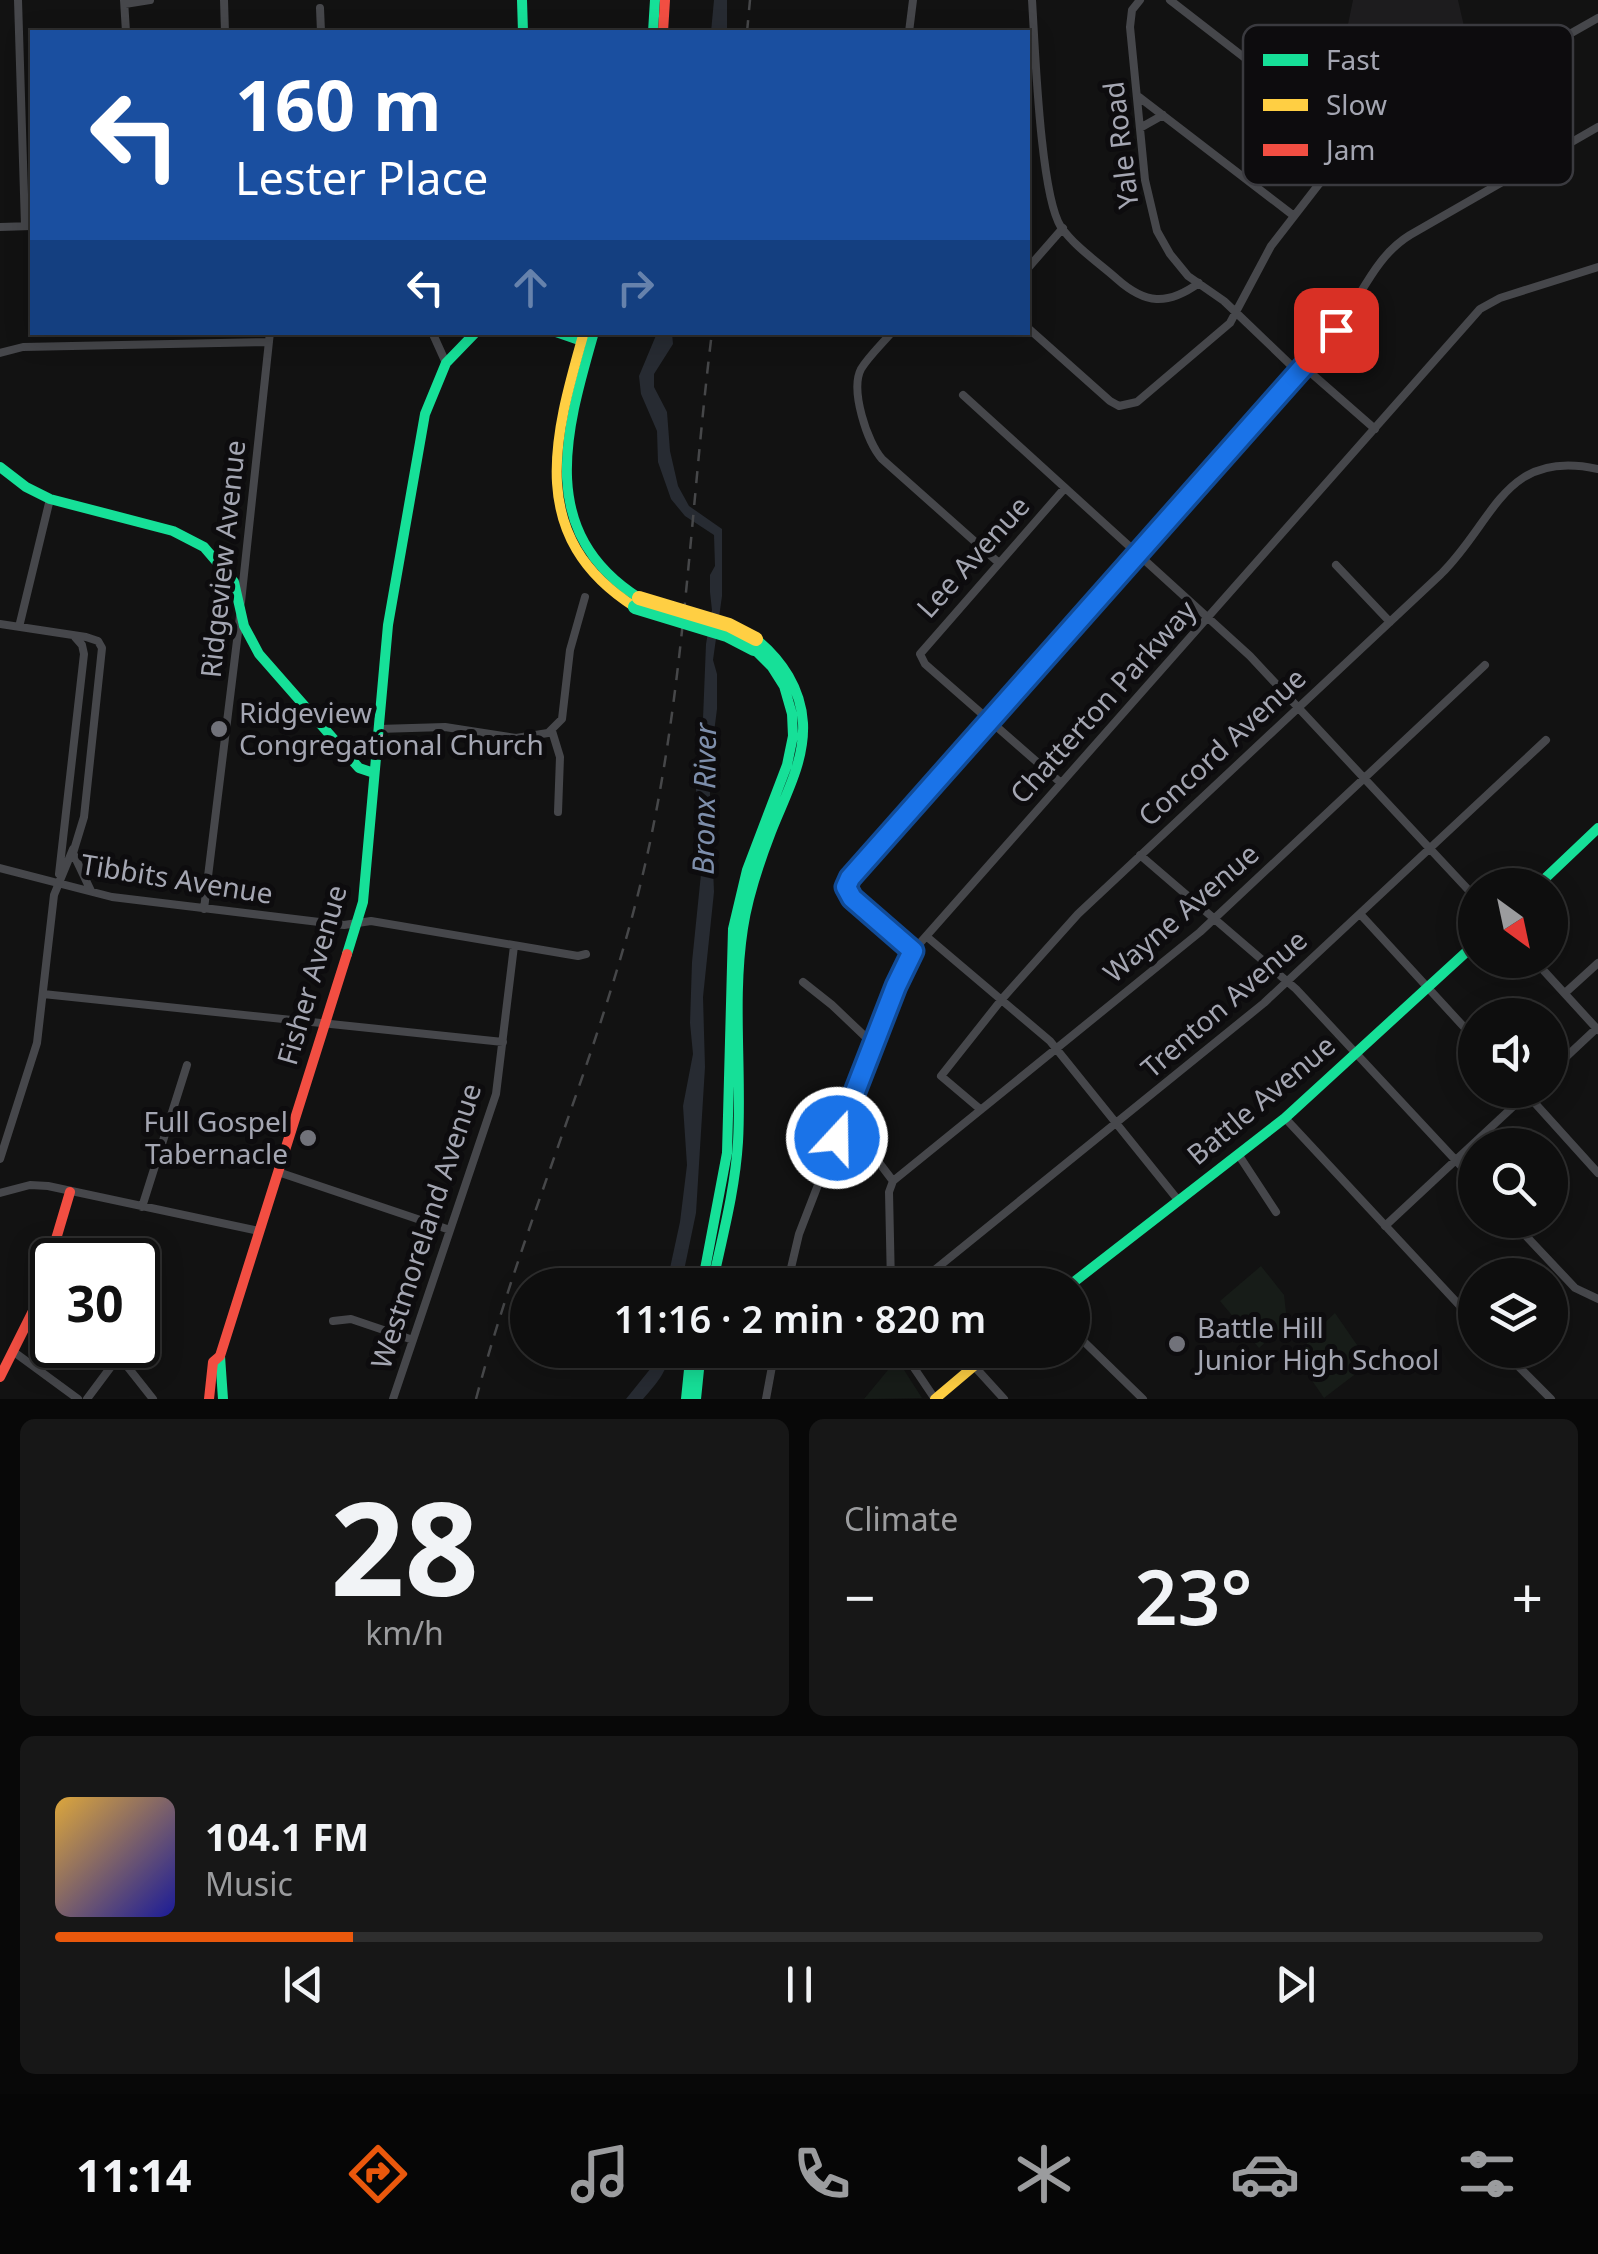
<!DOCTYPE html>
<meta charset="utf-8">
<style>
:root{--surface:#0e0e0e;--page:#171717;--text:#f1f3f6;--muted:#9b9c9e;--line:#2e2e2e;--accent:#ea580c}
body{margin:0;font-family:"Noto Sans",sans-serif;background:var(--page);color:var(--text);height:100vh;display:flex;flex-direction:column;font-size:38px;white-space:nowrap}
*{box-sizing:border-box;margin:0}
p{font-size:32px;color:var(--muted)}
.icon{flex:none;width:55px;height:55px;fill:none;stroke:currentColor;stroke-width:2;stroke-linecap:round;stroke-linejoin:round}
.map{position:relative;height:1399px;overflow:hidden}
.details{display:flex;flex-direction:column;gap:20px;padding:20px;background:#080808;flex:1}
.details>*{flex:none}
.guide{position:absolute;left:30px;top:30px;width:1000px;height:305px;border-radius:0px;box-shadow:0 5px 25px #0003,0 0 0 2px var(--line);background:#1a4fa0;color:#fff;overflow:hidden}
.needle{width:65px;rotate:147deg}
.buttons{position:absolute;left:1458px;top:868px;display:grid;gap:20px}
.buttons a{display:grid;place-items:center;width:110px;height:110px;border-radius:50%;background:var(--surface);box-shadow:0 5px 25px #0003,0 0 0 2px var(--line);font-size:50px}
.speed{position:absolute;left:30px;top:1238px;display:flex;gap:20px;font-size:50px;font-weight:700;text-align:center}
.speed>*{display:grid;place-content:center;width:130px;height:130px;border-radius:50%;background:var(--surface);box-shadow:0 5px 25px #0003,0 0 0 2px var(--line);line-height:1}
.speed .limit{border:5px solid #111;border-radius:15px;background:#fff;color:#111}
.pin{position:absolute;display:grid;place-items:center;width:85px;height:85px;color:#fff;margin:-42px;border-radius:20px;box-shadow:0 5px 15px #0006}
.me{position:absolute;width:110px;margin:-55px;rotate:21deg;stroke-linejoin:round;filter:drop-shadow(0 0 8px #0008)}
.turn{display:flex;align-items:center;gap:35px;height:210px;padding:0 40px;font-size:45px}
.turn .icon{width:130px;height:130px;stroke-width:2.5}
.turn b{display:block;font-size:70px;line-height:85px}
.lanes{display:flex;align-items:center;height:95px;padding:0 40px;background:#0003;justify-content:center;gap:50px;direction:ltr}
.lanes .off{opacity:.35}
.big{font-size:75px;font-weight:600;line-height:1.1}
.details .card{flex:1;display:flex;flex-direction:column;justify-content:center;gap:15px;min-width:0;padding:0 35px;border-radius:15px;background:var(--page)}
.details .dial{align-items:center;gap:0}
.dial b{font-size:130px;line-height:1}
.song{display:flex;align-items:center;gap:30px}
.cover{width:120px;height:120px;border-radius:15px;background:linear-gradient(135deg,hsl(40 70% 55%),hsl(240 70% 35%))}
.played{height:10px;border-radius:5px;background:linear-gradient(90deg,var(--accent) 20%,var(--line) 20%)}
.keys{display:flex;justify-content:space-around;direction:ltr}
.heat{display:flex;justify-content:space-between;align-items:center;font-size:55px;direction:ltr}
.details .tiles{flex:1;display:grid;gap:20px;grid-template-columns:1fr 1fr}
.card:last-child{grid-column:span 2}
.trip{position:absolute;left:510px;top:1268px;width:580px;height:100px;border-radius:50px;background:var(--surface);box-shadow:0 5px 25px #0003,0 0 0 2px var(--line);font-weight:600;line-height:100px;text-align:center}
.tabs{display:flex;height:160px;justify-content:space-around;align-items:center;background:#060606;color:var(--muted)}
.tabs .icon{width:70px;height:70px}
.tabs .on{color:var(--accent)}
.tabs b{font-size:45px;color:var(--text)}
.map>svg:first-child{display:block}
.built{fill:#1d1c1e}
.green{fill:#171c18}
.water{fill:#272b32}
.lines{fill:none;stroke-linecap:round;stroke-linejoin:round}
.street{stroke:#46474b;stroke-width:8}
.fast{stroke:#16e098;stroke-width:10}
.slow{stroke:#ffcf43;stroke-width:10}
.jam{stroke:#f24e42;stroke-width:10}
.rail{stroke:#464749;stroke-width:2.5;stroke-dasharray:12 10;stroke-linecap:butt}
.fast-bridge{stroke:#16e098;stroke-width:14}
.slow-bridge{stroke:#ffcf43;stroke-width:14}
.route-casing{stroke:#114b97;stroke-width:25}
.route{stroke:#1a73e8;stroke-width:18}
.poi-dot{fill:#71727a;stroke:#0d0c0e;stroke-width:4}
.labels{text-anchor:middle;stroke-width:10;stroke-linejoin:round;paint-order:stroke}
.street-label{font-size:28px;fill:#a4a6b2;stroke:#0d0c0e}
.poi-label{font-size:28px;fill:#a4a6b2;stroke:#0d0c0e;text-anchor:start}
.water-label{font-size:30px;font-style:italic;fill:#7d8eab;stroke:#0d0c0e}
.key{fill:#0d0c0e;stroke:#3a3a3f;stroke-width:2.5}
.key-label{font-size:28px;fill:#a4a6b2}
</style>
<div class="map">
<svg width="1598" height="1399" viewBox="0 0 1598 1399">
<rect width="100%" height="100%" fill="#121212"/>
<path class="built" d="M1353,0H1458L1468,44L1513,50L1369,127L1331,107Z"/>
<path class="green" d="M1261,1266L1284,1295L1287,1322L1259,1348L1220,1301Z
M1335,1313L1366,1358L1362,1369L1324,1398L1302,1366L1308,1338Z
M897,1359L922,1398L864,1399Z"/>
<path class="water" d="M714,0H727V32H711Z
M657,333H672L673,344L654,374V387L667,412L670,451L678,486L689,506L722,529V596L713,660L717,674V709L709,771L714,892L703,997L705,1067L696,1213L681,1285H667V1282L680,1222L687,1165L683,1106L693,1054L690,1023L692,962L701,874L696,790L703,719L706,644L712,610L710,592V575L715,566L714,535L685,516L671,499L658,462L657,431L641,394L639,376Z
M660,1350H670C668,1371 657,1383 643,1399H626L651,1368Z"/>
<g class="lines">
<path class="street" d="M18,0L25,226
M124,0L126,32
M224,0L225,32
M1032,0C1035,45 1040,195 1061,227C1075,247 1099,263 1117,279C1145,304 1167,306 1199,283
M1140,0L1132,10L1130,27L1145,180L1157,231L1170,254L1188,276L1224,301L1298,372
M1170,0L1312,110L1323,127L1336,168
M125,4L150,0
M320,8L321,32
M909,32L913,0
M1139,97L1294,216
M1140,128L1163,115
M0,227L32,226
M1028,268L1063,228
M1028,328L1110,401L1119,406L1137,402L1230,323L1271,246L1319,184L1347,160L1598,18
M432,332L446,363
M892,332C882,344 869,356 861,369C850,390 867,442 882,459L999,563
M0,353L23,347L269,342
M1303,366L1375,429
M963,395L1250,656L1475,897
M1336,565L1390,622
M241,602L270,332
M0,624L86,637L98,641L102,648L84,817L73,853L91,891
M19,627L50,499
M378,729L445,727L516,738L548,733L562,719L570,650L585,597
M552,731L560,757L558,812
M1061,783L925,664L920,654L1064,489
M1140,855L1296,989L1475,1181
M0,868L112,897L344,925L371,921L578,956L586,954
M59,874L84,654L82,645L75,637
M204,909L240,616
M1361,915L1475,1039
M926,936L1050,1041L1178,1200
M913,951L849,895L847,883L855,872L1336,330C1361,298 1374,257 1410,235L1598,127
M1534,960L1598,1030
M803,982L832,1005L873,1044
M1565,993L1598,963
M43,994L503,1042
M1550,1072L1597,1028
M1523,1090L1598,1173
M980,1109L941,1076L1002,999L1078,914L1441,574C1495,521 1504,448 1598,469
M1285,1118L1475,1322
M837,1138L871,1152L893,1181
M1238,1154L1276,1212
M0,1159L37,1043L54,895L73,849
M278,1172L450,1230
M893,1181L1200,932L1485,665
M0,1193L30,1185L48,1186L259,1231
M142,1207L187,1065
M1511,1220L1575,1288L1598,1299
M1385,1226L1531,1090
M787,1285L799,1234L895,986L913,951L1480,309L1500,298L1598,267
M891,1285L889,1192L893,1181
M916,1285L1264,1003L1546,740
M333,1321L351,1319L413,1340
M1072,1330L1143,1399
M902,1350L935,1399
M1502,1350L1551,1399
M14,1352L78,1399
M974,1366L1004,1399
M87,1399L119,1356L153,1399
M393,1399L496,1094L514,946
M766,1399L775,1350"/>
<path class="fast" d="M522,0L523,32
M653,32L655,0
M556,332L582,341
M594,332C566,430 535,532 639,598
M0,467L26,487L50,499L173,531L204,547L234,582L244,626L259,654L359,768L374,773
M1538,885L1598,828
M347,954L363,902L388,625L425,414L446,363L476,332
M702,1285L727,1153L733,929L747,870L787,765L793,736L792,714L784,686L772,667L754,649
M712,1285C722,1238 735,1191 738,1142C742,1071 732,999 743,928C748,895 759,863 771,832C784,798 805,762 803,723C801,689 782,660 756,639
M1070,1285L1285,1118L1475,944
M220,1356L223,1399
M686,1399L691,1350
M696,1399L701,1350"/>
<path class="slow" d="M584,332C554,437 525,537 635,607
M935,1399L993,1350"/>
<path class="jam" d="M663,32L665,0
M0,1377L37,1303L70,1192
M209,1399L213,1362L220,1356L347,954"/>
<path class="rail" d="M747,32L750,0
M476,1399C524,1219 603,1048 645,865C685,690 690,510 712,332"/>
<path class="fast-bridge" d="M635,607L727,635L754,649"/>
<path class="slow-bridge" d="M639,598L729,625L756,639"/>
</g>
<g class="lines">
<defs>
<path id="route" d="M837,1138L896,986L913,951L852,898L846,887L850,878L1336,330"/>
</defs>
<use href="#route" class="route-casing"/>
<use href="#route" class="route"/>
</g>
<g class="poi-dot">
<circle cx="219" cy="729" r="10"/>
<circle cx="308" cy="1138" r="10"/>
<circle cx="1177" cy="1344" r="10"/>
</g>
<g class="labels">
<g class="street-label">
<text transform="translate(1121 145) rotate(-97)" y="10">Yale Road</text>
<text transform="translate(973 557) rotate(-48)" y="10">Lee Avenue</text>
<text transform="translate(223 559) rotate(-84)" y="10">Ridgeview Avenue</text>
<text transform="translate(1103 702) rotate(-48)" y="10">Chatterton Parkway</text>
<text transform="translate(1222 747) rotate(-43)" y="10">Concord Avenue</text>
<text transform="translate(177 879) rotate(9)" y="10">Tibbits Avenue</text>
<text transform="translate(1181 913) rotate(-41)" y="10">Wayne Avenue</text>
<text transform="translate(312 975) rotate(-74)" y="10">Fisher Avenue</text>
<text transform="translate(1224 1004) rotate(-41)" y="10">Trenton Avenue</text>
<text transform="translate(1261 1100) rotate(-40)" y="10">Battle Avenue</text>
<text transform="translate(426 1226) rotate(-72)" y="10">Westmoreland Avenue</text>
</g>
<g class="poi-label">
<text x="239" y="723">Ridgeview<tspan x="239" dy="32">Congregational Church</tspan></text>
<text x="288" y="1132" text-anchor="end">Full Gospel<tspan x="288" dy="32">Tabernacle</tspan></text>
<text x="1197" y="1338">Battle Hill<tspan x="1197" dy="32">Junior High School</tspan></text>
</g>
<g class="water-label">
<text transform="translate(705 799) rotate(-89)" y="10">Bronx River</text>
</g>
</g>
<rect x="1243" y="25" width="330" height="160" rx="15" class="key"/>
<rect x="1263" y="54" width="45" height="12" fill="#16e098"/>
<rect x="1263" y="99" width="45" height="12" fill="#ffcf43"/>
<rect x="1263" y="144" width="45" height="12" fill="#f24e42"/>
<g class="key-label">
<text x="1326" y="70">Fast</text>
<text x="1326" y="115">Slow</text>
<text x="1326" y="160">Jam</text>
</g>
</svg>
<div class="buttons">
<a><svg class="needle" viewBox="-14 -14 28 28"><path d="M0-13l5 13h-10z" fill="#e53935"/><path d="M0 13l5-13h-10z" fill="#9b9c9e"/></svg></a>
<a><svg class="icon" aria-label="sound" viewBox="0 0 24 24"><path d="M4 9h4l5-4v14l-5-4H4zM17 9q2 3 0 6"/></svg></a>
<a><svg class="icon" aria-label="search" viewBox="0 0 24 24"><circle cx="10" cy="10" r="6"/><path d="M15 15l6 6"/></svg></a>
<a><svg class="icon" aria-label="layers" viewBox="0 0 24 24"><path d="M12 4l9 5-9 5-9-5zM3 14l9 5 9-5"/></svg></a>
</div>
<div class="speed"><div class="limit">30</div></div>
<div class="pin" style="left:1336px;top:330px;background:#d93025"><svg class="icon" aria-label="arrive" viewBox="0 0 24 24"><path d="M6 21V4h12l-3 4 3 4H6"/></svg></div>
<svg class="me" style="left:837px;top:1138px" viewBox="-20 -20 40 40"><circle r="17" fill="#1a73e8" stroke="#fff" stroke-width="3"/><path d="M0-11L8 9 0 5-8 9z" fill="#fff"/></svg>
<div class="trip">11:16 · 2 min · 820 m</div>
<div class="guide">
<div class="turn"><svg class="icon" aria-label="left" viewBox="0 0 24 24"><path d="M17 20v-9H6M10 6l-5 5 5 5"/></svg><div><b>160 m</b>Lester Place</div></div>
<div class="lanes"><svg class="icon" aria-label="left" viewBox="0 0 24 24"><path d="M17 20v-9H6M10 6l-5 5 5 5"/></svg><svg class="icon off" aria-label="ahead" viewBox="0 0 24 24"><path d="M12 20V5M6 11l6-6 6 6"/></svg><svg class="icon off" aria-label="right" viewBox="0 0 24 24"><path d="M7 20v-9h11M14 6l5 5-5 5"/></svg></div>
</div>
</div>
<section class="details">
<div class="tiles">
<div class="card dial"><b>28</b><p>km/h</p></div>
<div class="card"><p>Climate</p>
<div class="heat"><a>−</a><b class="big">23°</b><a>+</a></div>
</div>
<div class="card">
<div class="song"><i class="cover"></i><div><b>104.1 FM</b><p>Music</p></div></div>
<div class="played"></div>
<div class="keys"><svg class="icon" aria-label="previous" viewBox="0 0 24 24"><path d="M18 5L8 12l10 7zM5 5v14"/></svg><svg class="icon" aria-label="pause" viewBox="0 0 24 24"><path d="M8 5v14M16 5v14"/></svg><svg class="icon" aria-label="next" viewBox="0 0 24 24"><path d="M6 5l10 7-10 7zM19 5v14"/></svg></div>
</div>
</div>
</section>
<nav class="tabs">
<b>11:14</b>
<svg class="icon on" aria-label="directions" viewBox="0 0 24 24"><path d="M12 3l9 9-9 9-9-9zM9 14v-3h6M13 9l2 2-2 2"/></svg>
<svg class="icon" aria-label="music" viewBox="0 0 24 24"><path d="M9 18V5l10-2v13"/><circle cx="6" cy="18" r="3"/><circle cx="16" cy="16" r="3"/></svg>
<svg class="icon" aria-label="phone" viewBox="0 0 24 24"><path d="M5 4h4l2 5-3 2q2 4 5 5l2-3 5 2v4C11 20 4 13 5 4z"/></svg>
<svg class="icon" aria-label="climate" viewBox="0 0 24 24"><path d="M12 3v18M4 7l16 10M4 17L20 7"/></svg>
<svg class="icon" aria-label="car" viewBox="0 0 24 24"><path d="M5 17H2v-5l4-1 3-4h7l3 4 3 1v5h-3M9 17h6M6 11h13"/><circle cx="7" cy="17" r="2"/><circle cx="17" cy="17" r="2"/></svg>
<svg class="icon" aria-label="filters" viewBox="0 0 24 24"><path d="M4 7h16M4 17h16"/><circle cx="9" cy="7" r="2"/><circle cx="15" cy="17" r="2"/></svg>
</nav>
